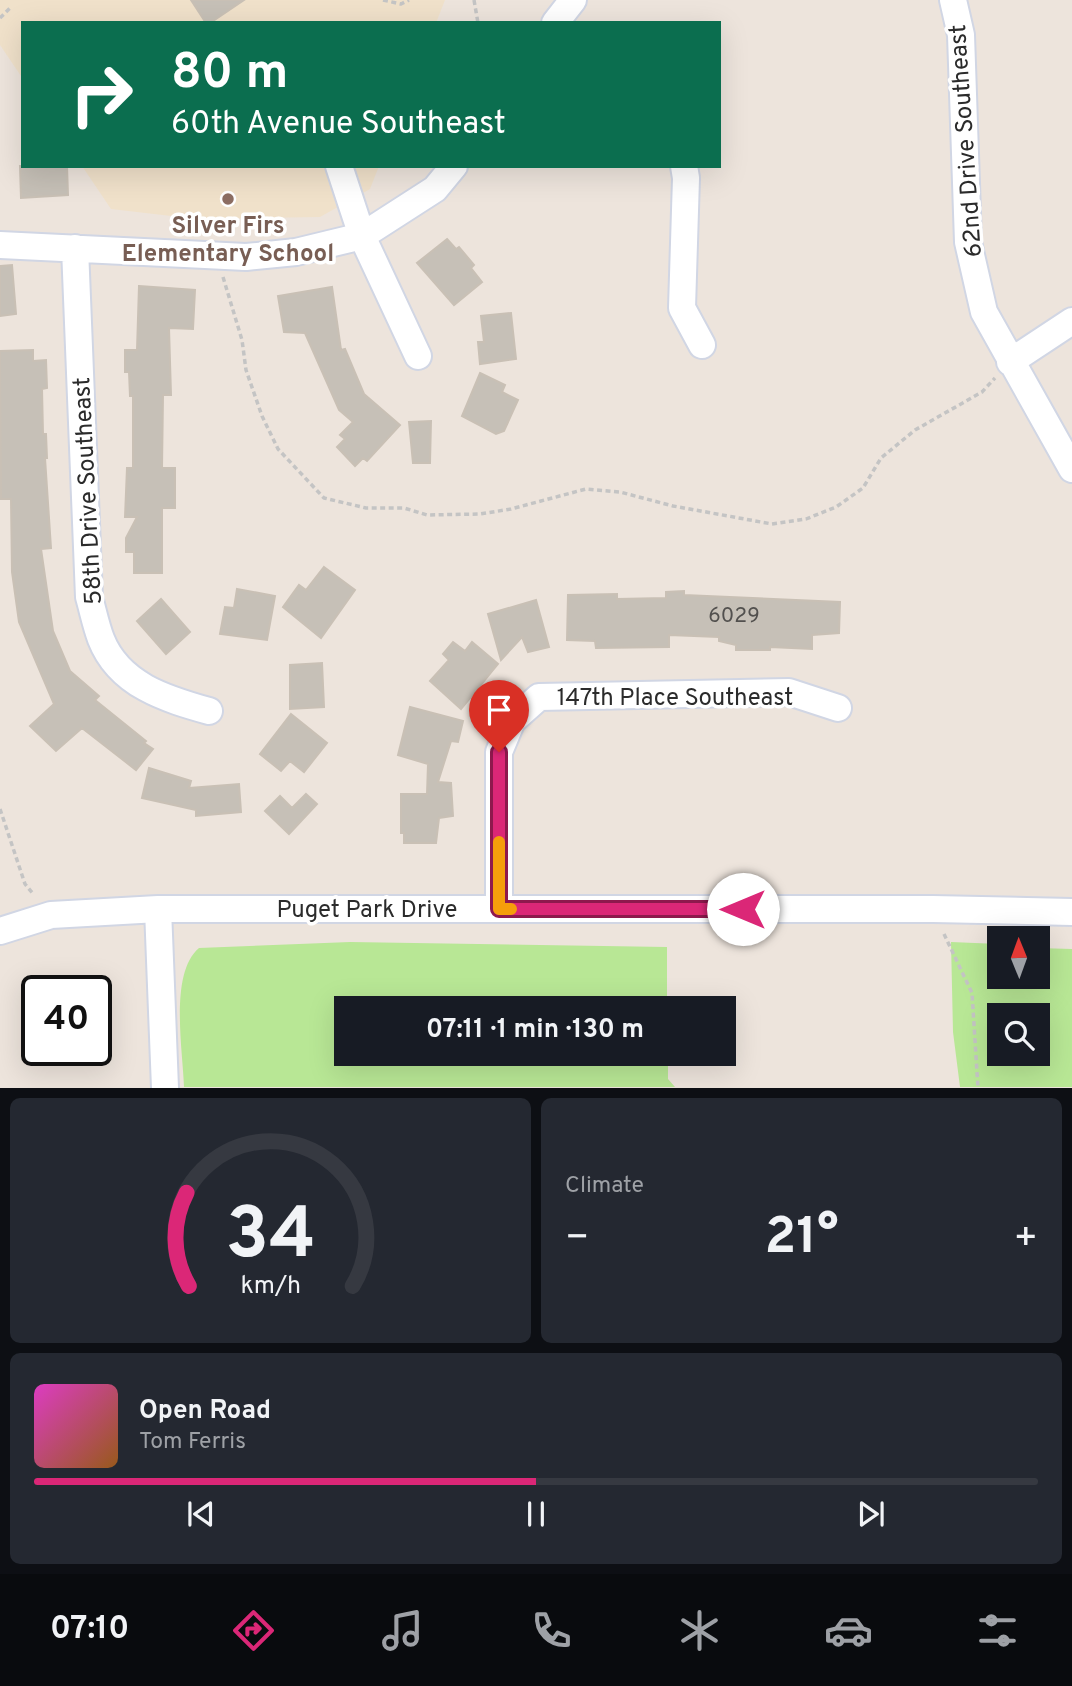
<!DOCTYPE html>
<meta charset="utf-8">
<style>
:root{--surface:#171b24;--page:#242831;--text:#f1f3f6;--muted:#9ea1a6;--line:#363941;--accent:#db2777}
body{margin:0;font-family:Overpass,sans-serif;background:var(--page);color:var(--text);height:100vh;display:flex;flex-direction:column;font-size:26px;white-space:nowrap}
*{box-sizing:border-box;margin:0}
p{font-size:23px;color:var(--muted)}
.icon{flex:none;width:38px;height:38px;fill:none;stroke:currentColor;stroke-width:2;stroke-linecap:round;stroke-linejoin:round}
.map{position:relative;height:1088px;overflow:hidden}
.details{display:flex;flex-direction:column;gap:10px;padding:10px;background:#0d0f14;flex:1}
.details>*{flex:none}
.banner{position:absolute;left:21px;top:21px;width:700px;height:147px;border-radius:0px;box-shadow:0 7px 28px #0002;background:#0b6e4f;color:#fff;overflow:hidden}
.needle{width:46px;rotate:359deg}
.tools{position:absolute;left:987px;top:926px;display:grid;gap:14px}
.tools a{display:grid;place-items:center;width:63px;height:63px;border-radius:0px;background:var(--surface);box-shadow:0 7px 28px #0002;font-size:35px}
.speed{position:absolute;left:21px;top:975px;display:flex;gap:14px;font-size:35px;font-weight:700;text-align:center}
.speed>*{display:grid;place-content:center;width:91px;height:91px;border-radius:50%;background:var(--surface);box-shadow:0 7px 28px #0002;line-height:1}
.speed .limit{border:4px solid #111;border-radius:10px;background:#fff;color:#111}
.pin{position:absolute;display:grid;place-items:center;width:60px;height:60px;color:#fff;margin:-72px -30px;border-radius:50% 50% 50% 0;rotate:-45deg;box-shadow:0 0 7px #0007}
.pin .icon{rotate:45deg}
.me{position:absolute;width:77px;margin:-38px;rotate:270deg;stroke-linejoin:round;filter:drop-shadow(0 0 5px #0008)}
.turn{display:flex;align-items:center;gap:24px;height:147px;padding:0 35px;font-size:32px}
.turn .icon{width:91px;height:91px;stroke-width:2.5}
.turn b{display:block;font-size:49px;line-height:60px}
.big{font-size:52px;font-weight:700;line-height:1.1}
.details .widget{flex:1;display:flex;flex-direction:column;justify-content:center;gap:10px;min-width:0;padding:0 24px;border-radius:10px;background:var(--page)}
.details .dial{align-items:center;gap:0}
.dial svg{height:182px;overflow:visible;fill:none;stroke:var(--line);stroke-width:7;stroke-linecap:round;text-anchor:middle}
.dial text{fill:var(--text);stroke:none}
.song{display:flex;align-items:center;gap:21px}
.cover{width:84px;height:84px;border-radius:10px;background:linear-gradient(135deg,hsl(310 70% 55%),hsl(30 70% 35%))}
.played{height:7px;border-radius:4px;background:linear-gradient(90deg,var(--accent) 50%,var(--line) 50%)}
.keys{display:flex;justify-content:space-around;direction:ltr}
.heat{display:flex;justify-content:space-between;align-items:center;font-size:38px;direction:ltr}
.details .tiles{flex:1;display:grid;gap:10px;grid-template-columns:1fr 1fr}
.widget:last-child{grid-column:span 2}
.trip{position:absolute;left:334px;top:996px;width:402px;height:70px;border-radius:0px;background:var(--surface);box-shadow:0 7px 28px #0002;font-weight:700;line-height:70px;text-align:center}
.dock{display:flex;height:112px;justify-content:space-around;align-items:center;background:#090b0e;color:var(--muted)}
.dock .icon{width:49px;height:49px}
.dock .on{color:var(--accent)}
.dock b{font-size:32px;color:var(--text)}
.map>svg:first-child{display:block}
.education{fill:#f0e1ca}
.green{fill:#b8e795;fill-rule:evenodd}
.building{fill:#c6c0b7;stroke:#c9c0b5;stroke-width:2}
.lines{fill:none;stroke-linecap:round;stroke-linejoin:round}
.minor-casing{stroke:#d1d6e4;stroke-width:30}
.path{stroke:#c4c4c4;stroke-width:3.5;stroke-dasharray:5 3.5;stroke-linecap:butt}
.minor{stroke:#fff;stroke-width:26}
.route-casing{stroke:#8e194d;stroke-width:18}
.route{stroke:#db2777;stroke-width:12}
.slow{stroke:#f59e0b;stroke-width:12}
.education-dot{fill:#8d6e63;stroke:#fff;stroke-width:2.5}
.labels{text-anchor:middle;stroke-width:7;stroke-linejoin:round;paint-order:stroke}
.number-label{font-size:21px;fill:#52504e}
.street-label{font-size:24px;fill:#2b2b2b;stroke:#fff}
.education-label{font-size:24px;font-weight:bold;fill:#785e54;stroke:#fff}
</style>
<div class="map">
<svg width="1072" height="1088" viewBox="0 0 1072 1088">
<rect width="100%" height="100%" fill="#ede4dc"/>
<path class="education" d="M0,0H445L436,23H23V79L0,45Z
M82,166H379L370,189L320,217L197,219L111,209Z"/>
<path class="green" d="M350,942L667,947V1008H346V1054H668V1079L675,1087H184C183,1051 169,973 199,948Z
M951,942L999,944V976H1038V948L1072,949V1087H960L953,1032ZM999,1015H1038V1054H999Z"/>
<path class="building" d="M191,0H244L210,23H206Z
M20,166H67L68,195L21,198Z
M447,239L456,249L459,247L474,265L471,268L482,282L454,305L417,263Z
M12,265L16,314L0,316V266Z
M139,286L195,290L193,329L169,328L171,395H163L162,468H175V508H162V573H134V552H126V538L137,517H125L127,468H133V396H130L129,372H125V350H137Z
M332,287L341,350L345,349L364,394L400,425L367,461L363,458L355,466L337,447L345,439L340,435L353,422L339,410L305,333L284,332L278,296Z
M511,313L516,359L480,364L478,342H484L481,316Z
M33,350V361L46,360L47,388L42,389L43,434H46L47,458H45L51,548L41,549L53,631L70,671L99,696L95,700L146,741L144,743L153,749L136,770L82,728L56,751L30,726L54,704L19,622L12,572L11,499H1L0,351Z
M480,373L505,385L502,392L518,400L504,431L496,434L462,416Z
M431,421L430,463H413L409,422Z
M324,567L355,590L321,638L283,607L299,585L306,590Z
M237,589L275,596L267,640L220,634L225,607L234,608Z
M684,591V595L840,602L839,633L812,635V649L770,647V650H736V645L719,641V637L669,635V647L596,648L595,641L567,640L568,595L617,594V599L666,598V592Z
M161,599L190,632L166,654L137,621Z
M536,600L549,647L528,652L522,637L501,660L488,614Z
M453,642L465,651L472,642L498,664L461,709L430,681L449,660L443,654Z
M322,663L324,707L290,709V665Z
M410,707L463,721L458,742L451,741L438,782L451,783L453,816L439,818L436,843H404V833H401V794H427L428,764L398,755Z
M291,714L327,743L304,772L290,761L281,771L260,754Z
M149,768L191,781L189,788L239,784L241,812L196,816V810L142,798Z
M306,794L317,804L289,834L265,811L280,796L292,808Z"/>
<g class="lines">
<defs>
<path id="minor" d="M953,0L961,35L968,242L984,312L1072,469
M555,23L573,0
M339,166L362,236L418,356
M684,166L686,178L682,308L702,345
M0,245L246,257L296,252L362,236L435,189L454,166
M75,248L89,597C93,611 96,626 101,639C119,685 166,699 209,711
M1010,362L1072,321
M158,909L165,1088
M499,909V752L512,721L539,697L789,692L838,708
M0,931L51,915L158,909H933L1072,912"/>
</defs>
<use href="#minor" class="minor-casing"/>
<path class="path" d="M383,0L401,4L409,0
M474,0L478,23
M0,18L12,6
M223,277L242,340L246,370L262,416L278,449L324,498L366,508H404L427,515L480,514L511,509L586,489L620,492L673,506L772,524L806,519L836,507L863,488L881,458L915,430L982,392L995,378
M0,809L25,884L34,895
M944,934L972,993L978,1088"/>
<use href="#minor" class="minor"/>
</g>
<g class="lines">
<defs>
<path id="route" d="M499,752V909H743"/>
</defs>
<use href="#route" class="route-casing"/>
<use href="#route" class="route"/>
<path class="slow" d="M499,842V909H511"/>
</g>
<circle class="education-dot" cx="228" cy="199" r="7"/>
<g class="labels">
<g class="number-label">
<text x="734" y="622">6029</text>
</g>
<g class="street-label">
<text transform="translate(965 141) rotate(-94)" y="8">62nd Drive Southeast</text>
<text transform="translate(87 491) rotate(-93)" y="8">58th Drive Southeast</text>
<text x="675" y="705">147th Place Southeast</text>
<text x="367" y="917">Puget Park Drive</text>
</g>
<g class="education-label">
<text x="228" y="233">Silver Firs<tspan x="228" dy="28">Elementary School</tspan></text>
</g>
</g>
</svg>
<div class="tools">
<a><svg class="needle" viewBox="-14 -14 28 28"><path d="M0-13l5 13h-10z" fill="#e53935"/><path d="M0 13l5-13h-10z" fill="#9ea1a6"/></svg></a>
<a><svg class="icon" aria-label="search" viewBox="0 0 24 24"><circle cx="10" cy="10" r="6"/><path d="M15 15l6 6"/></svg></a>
</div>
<div class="speed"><div class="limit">40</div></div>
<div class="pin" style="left:499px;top:752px;background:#d93025"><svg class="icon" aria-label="arrive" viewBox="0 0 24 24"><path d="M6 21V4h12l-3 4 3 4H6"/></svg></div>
<svg class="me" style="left:743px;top:909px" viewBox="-20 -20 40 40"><circle r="19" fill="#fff"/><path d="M0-13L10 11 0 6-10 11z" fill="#db2777"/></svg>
<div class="trip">07:11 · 1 min · 130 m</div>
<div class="banner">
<div class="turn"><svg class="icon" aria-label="right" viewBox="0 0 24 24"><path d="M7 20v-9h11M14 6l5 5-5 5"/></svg><div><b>80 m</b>60th Avenue Southeast</div></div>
</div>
</div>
<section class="details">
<div class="tiles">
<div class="widget dial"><svg viewBox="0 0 100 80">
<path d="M14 69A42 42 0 1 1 86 69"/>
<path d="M14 69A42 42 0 0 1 13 28" stroke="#db2777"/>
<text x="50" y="56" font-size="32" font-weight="700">34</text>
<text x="50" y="72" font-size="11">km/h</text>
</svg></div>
<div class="widget"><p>Climate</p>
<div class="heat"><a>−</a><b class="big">21°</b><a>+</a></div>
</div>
<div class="widget">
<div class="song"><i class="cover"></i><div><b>Open Road</b><p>Tom Ferris</p></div></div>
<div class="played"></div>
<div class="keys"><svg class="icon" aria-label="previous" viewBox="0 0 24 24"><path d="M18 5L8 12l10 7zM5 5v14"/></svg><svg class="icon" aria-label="pause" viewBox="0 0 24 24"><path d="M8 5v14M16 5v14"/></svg><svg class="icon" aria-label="next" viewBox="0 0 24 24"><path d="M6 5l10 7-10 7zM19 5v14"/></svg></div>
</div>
</div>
</section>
<nav class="dock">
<b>07:10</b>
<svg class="icon on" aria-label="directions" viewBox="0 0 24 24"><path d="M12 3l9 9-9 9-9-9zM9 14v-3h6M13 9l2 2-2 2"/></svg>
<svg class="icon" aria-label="music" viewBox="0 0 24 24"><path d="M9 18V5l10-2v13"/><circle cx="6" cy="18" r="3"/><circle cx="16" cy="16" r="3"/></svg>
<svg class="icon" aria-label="phone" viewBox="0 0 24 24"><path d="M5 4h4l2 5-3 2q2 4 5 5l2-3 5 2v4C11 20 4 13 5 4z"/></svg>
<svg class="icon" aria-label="climate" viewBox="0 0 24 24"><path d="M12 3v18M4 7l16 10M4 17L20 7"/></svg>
<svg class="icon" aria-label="car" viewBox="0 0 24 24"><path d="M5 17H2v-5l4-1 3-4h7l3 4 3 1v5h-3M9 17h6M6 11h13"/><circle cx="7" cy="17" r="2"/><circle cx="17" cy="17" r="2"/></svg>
<svg class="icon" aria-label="filters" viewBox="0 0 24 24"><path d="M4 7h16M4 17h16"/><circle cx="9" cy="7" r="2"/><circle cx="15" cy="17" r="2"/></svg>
</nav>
